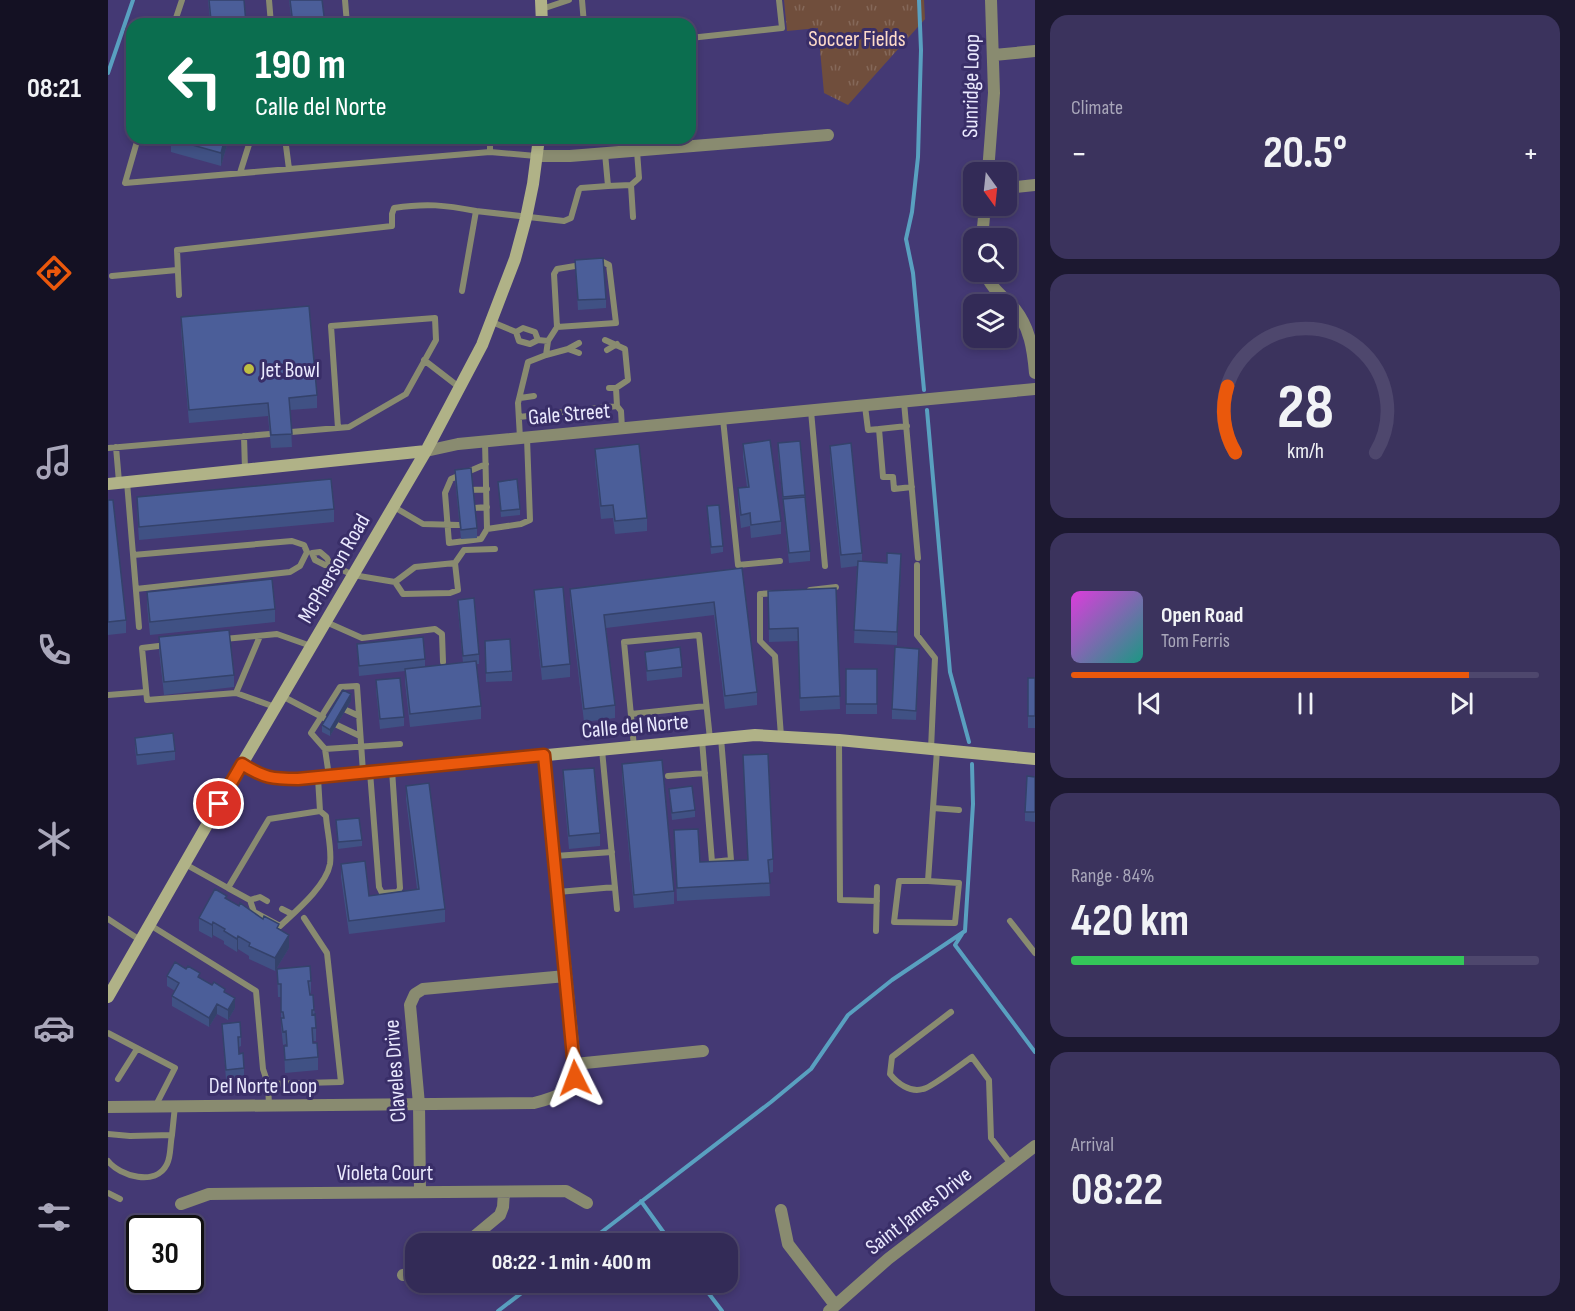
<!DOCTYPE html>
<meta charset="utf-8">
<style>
:root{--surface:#332b57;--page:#3b335d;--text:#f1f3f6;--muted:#a9a7ba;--line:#4e476d;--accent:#ea580c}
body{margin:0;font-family:"Sofia Sans Condensed",sans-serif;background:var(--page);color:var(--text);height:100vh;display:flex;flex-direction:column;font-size:22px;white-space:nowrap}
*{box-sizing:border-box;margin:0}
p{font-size:20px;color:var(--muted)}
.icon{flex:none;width:33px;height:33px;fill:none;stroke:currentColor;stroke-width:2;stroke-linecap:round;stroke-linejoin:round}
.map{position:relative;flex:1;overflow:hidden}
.side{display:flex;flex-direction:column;gap:15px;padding:15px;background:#1c1830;width:540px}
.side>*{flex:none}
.hud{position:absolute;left:18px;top:18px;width:570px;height:126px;border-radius:18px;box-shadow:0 3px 9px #0003,0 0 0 2px var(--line);background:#0b6e4f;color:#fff;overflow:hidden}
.needle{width:39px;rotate:165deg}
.controls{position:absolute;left:855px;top:162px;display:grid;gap:12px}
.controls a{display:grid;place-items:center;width:54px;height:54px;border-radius:12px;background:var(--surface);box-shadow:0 3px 9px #0003,0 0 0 2px var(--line);font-size:30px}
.speed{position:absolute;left:18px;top:1215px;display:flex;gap:12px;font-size:30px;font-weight:700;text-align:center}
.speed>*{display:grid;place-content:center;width:78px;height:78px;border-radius:50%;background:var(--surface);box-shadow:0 3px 9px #0003,0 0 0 2px var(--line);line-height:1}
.speed .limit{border:3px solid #111;border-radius:9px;background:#fff;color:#111}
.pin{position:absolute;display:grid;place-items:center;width:51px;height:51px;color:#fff;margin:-26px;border:3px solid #fff;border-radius:50%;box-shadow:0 2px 6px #0007}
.me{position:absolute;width:66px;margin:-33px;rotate:357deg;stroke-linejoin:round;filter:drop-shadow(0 0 4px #0008)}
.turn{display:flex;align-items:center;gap:21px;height:126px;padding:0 30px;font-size:27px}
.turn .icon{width:78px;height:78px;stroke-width:2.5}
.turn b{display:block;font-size:42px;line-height:51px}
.big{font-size:45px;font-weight:700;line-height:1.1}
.side .card{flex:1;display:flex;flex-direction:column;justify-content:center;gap:9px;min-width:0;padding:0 21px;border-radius:18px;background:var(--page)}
.side .dial{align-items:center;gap:0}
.dial svg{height:156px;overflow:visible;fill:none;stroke:var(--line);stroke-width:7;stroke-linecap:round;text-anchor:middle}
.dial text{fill:var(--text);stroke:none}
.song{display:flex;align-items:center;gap:18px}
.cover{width:72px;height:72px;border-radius:9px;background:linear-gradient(135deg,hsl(300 70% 55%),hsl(170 70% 35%))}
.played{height:6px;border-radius:3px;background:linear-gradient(90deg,var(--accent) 85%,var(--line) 85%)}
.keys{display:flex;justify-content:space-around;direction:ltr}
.heat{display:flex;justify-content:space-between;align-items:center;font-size:33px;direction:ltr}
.charge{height:9px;border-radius:4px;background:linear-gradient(90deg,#34c759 84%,var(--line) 0)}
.trip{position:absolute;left:297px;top:1233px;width:333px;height:60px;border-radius:18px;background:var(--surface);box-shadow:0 3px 9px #0003,0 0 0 2px var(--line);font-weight:700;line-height:60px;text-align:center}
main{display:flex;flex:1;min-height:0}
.tabs{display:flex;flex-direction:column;width:108px;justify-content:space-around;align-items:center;background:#141123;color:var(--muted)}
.tabs .icon{width:42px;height:42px}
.tabs .selected{color:var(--accent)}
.tabs b{font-size:27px;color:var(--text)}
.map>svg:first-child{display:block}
.park{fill:url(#park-tufts)}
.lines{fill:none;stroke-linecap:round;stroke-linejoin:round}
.stream{stroke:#59a0c0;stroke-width:4}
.lane{stroke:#898b70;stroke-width:6}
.street{stroke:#898b70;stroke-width:12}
.secondary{stroke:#b0b287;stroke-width:12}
.wall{fill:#405184}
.shaded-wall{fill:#34426b}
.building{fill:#4b5e99;stroke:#34426b;stroke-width:1.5}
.route-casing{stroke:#983908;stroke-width:15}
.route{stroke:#ea580c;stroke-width:10}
.poi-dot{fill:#bebe42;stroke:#392e68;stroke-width:2}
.labels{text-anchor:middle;stroke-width:6;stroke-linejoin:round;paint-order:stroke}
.park-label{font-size:22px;fill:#fedbc8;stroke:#392e68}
.street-label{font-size:22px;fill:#eae9fe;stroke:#392e68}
.poi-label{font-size:22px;fill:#eae9fe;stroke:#392e68;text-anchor:start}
</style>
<main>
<nav class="tabs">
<b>08:21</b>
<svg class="icon selected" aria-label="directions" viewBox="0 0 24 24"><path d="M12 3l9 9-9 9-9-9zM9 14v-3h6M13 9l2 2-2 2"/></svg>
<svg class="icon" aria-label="music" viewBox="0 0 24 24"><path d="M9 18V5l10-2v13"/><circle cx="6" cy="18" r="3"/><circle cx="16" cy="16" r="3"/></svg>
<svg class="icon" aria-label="phone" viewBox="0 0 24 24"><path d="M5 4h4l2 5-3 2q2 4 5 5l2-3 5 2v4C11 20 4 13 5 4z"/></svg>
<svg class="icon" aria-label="climate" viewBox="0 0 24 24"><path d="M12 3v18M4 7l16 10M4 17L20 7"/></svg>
<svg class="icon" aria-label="car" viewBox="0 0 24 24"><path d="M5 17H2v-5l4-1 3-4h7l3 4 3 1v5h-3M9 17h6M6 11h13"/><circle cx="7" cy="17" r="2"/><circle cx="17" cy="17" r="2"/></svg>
<svg class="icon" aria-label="filters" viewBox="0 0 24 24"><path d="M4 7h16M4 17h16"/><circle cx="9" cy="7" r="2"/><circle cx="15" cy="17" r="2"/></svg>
</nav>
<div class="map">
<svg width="927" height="1311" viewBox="0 0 927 1311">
<defs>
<pattern id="park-tufts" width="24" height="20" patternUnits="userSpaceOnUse" patternTransform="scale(1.5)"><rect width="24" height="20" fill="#704e3c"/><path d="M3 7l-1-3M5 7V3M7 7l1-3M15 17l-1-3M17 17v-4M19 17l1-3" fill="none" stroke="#856859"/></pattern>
</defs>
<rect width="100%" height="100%" fill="#443974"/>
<path class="park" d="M676,0H816L817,19L740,105L716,93L710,28L679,31Z"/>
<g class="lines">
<path class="stream" d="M811,0L813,50L810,157L804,212L798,239L805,273L816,390
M0,73L25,0
M819,410L842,672L861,742
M854,934L847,945L927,1052
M533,1201L564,1244
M478,1244L663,1102L703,1069L740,1015L784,980L857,931L865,804L864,764
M592,1282L614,1311
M390,1311L428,1282"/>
<path class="lane" d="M161,0L163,24
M237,0L239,24
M474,0L476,24
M434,9L461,0
M66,24L74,0
M582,38L674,28L671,0
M30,138L17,183L382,152L428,156
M177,138L181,169
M382,152V138
M497,153L500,186L523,185L531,178L529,151
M132,173L143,138
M523,185L525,217
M4,276L69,270
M354,291L368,211L456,221L463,218L471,190L473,188L500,186
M71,295L69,250L284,226V214L286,208C318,203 337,205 368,211
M384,322L408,332
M449,327L508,323L501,265L495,262L490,263
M415,328L427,332L430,340L422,344L411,341L408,332Z
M430,340L440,341L449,327L446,274L449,269L473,265
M497,340L517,349L520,380L508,388H501
M460,349L471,353
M499,350L509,344
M438,355L460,349L471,343
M316,360L351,387
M508,388L509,406
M412,398L426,396
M796,402L810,558
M757,406L760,430L771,429L775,477H785L786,489L804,487
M703,411L717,566
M411,417L509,406L513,411L514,428
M615,419L630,565L672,561
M771,429L799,426
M183,432L241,427L298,394L328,340L327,318L223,326L230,428
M136,436L137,470
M412,438L410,403L420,362L438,355L440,341
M377,441L379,529L413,524L422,520L419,438
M8,447L11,482
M0,448L162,434
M378,464L343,479L337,493L341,543L373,539L379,529
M19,482L31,627
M364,490L379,489
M286,507L315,524L351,525
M366,508L379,507
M212,552L219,558L222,564L217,565L207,560L204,553Z
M25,555L184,541L196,545L199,552L192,566L182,572L28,589
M347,563L356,550L387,549
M222,564L245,575L287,582L307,567L347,563L350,590L342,593L295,594L287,582
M809,565V635L827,658L823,749
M702,590L728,587
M668,593L652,594V641L667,656L673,736
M218,622L254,638L327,629L334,634L335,662
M116,639L169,634L203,646
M59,645L34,648L39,700L128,693L152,636
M128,693L167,707
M0,695L38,692
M174,696L216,718
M238,710L251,716
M523,714L598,706
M229,725L252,736
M594,740L604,862L623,860L613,738
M731,740L732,900L769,901
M526,747L516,642L591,635L602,739
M217,749L221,776
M494,750L509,909
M255,772L249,686L232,687L203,733L217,749L292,744
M262,772L271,887L274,893L290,892L292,888L284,770
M560,776L597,773
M825,808L851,810
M447,856L504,852
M77,864L120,888L161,819L212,811L210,778
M820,881L851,883L847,923L786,922L791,881H820L829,750
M120,888L142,900L146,912L172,926C188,911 218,886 222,864C224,849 219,831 218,816L212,811
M450,892L507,887
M142,900L152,897L159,901
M174,909L184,914
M0,919L32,940
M902,921L927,953
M42,925L148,991L155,1069L160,1084L161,1105
M768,931L769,887
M843,1012L784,1057L782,1074C789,1083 802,1093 815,1089C823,1088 855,1063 864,1057L881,1080L883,1138L903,1164
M0,1033L67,1068L47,1107
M10,1079L29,1049
M160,1084L233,1082L219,953L196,918
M0,1134L22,1136L64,1135L67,1106
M0,1161C12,1176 48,1187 59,1164C63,1157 62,1144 64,1135
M0,1193L12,1199"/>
<path class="street" d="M886,55L927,51
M429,156H462L720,135
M880,172L886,93L883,0
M898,188L927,185
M874,238L877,206
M877,272C882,288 896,297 907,309C922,328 925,350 927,373
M318,451L350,444L927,389
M467,1064L595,1051
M0,1107L426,1103C450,1097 467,1092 467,1064L436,755
M312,1192L311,1104L302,1005L307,994L315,989L458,976
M73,1204L101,1194L458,1191L479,1203
M673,1210L680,1244L727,1305
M357,1244L392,1215L395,1207L396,1192
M295,1275L308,1273
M721,1311L780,1259L927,1146"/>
<path class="secondary" d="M433,0L434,24
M0,484L318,451
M134,764C156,778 164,779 190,779L647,735L731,740L927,759
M0,997L134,764L318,451L374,345L407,259L418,218L425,184L431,138"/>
</g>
<path class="wall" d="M100,0H136L102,20Z
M181,0H214L217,24H184Z
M63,138H121L113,166L63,152Z
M196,138H249L197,144Z
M467,260L498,299V308L470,310Z
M73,317L209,395V408L182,410L184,447L163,448L160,416L81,423L73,330Z
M692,441L702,551V561L681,563L670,453V443Z
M635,444L673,521V534L643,538L642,526L633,528L630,501V488L639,487L635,457Z
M722,446L754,553V561L793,567L789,645L746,643L749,566L733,568L722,459Z
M487,449L539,518V531L507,534L505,518L493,519L487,462Z
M347,470L369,528V538L353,539L347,479Z
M390,482L412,509V515L393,517Z
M29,497L226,509V522L31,540L29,510Z
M0,500L18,620V633L0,635Z
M599,506L615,546V552L603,554Z
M634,568L649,692V705L617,709L606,615L498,628L507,705V718L476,722L462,602V589Z
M728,588L732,709L692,711L690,641L661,642L660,591Z
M426,590L462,664V677L434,680L426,603Z
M39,592L167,609V622L42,635L39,605Z
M350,600L371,654V664H368L373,706V719L302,727L297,682V671L251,676L249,644L317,659V667L355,663L350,610Z
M51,637L126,675V687L56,695L51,650Z
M377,641L404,671V681L378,682Z
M537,652L574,667V677L539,681Z
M811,658L808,720L784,719V709Z
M738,669H769V714H738Z
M920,678H927V728H920Z
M268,680L296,717V726L272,729L268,690Z
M243,701L222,736L214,732V725Z
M27,738L67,751V760L29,765L27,748Z
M635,755L665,859V872L661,873L662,896L569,901L566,830L592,862L640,860Z
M514,764L566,891V904L526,908L514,777Z
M455,770L492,833V846L461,849L455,783Z
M927,777V822L917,821V812Z
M298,786L337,909V922L241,934L233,877V864L261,896L309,889L298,799Z
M561,789L587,810V817L564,820Z
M228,820L254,840V846L230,849Z
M119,899L171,929L181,948L167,971L141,959V956L130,949L129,952L116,944V941L105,935L104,938L91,931V918Z
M169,969L203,981V993L201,994L202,995H205L208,1028V1041H205L210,1057V1070L177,1073L176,1046H178V1044L175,1045L173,1025V997H170Z
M59,976L92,978L117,993L127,1008L120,1020L109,1014L101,1027L64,1006V996L67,991L59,986Z
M114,1024L133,1037V1046L131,1047V1054L136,1068V1078L118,1080Z"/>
<path class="shaded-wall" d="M117,138H121L113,166V153Z
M793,554V567L789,645V632Z
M243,694V701L222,736V730Z
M105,922V935L104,938V925Z
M181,935V948L167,971V958Z
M130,936V949L129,952V939Z
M127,998V1008L120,1020V1010Z
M109,1004V1014L101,1027V1018Z"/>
<path class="building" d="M101,0H136L138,24H94V21L103,20Z
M182,0H214L217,24H185Z
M63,138H117L113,153L63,139Z
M495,258L498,299L470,300L467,260Z
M201,306L209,395L181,398L184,434L163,435L160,403L81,410L73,317Z
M662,440L673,521L643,525L642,513L633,515L630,488L641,487L635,444Z
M692,441L697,495L675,497L670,443Z
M743,443L754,553L733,555L722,446Z
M531,444L539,518L507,521L505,505L493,506L487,449Z
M363,468L369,528L353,530L347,470Z
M223,479L226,509L31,527L29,497Z
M409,479L412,509L393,511L390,482Z
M697,497L702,551L681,553L675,499Z
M0,500H5L18,620L0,622Z
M611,505L615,546L603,547L599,506Z
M779,553L793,554L789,632L746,630L750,561L779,563Z
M634,568L649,692L617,696L606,602L496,615L507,705L476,709L462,589Z
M164,579L167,609L42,622L39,592Z
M455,587L462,664L434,667L426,590Z
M728,588L732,696L692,698L690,628L661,629L660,591Z
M366,598L371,654L355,656L350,600Z
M121,630L126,675L56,682L51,637Z
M315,637L317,659L251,666L249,644Z
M402,639L404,671L378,673L377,641Z
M572,647L574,667L539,671L537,652Z
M787,647L811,649L808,711L784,709Z
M368,661L373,706L302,714L297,669Z
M738,669H769V704H738Z
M292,678L296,717L272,719L268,680Z
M920,678H927V716H920Z
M235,690L243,694L222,730L214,725Z
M65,733L67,751L29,755L27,738Z
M660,754L665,859L660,860L662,883L569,888L566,830L590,829L592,862L640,860L635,755Z
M554,760L566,891L526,895L514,764Z
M486,768L492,833L461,836L455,770Z
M919,776L927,777V812H917Z
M321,783L337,909L241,921L233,864L257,861L261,896L311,889L298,786Z
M584,786L587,810L564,813L561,789Z
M251,818L254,840L230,842L228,820Z
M107,889L119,896L117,898L131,906L132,903L155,919L156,916L171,924L169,928L181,935L167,958L141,946L142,943L130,936L129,939L116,931L117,929L105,922L104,925L91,918Z
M67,962L78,969L80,966L92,973L90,977L104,985L106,982L117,989L116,992L127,998L120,1010L109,1004L101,1018L64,996L71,983L59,976Z
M202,966L203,981H200L202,995H205L206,1010H204V1015L207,1014L208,1028H204L205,1043H209L210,1057L177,1060L176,1046H179L178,1031L175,1032L173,1018H176L175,1012H173V984H170L169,969Z
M132,1022L133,1037H130L131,1054L135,1053L136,1068L118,1070L114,1024Z"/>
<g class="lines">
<defs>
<path id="route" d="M111,804L134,764C156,778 164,779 190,779L436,755L467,1078"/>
</defs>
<use href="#route" class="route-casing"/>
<use href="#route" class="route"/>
</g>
<circle class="poi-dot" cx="141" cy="369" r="6"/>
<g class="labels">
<g class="park-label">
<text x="749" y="46">Soccer Fields</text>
</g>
<g class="street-label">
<text transform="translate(862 86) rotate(-89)" y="8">Sunridge Loop</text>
<text transform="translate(461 413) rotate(-5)" y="8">Gale Street</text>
<text transform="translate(225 568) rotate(-60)" y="8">McPherson Road</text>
<text transform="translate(527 725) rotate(-5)" y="8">Calle del Norte</text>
<text transform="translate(286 1071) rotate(-94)" y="8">Claveles Drive</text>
<text x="155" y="1093">Del Norte Loop</text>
<text x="277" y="1180">Violeta Court</text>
<text transform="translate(810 1210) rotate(-38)" y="8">Saint James Drive</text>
</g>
<g class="poi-label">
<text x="153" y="377">Jet Bowl</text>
</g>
</g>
</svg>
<div class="controls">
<a><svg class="needle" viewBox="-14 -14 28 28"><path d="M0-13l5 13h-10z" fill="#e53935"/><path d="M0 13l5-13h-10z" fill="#a9a7ba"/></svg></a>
<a><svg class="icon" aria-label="search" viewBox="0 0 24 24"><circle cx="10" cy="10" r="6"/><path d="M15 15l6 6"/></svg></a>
<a><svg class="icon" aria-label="layers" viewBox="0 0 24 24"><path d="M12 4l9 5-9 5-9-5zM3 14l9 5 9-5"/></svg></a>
</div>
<div class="speed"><div class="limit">30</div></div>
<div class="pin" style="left:111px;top:804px;background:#d93025"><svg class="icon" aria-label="arrive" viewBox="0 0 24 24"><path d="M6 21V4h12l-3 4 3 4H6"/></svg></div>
<svg class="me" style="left:467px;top:1078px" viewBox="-20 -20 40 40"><path d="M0-17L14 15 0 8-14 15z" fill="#ea580c" stroke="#fff" stroke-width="4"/></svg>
<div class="trip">08:22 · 1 min · 400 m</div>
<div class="hud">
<div class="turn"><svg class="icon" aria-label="left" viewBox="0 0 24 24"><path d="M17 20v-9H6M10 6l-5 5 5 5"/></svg><div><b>190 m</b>Calle del Norte</div></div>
</div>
</div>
<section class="side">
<div class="card"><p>Climate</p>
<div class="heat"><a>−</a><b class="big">20.5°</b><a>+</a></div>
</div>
<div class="card dial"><svg viewBox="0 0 100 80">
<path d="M14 69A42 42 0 1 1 86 69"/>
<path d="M14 69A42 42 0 0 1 10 35" stroke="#ea580c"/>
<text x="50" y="56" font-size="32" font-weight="700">28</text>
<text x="50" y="72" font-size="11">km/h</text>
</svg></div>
<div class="card">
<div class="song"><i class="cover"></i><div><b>Open Road</b><p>Tom Ferris</p></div></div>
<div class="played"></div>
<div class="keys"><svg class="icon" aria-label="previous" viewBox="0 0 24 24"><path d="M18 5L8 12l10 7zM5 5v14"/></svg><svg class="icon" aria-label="pause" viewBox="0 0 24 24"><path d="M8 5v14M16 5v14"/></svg><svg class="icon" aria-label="next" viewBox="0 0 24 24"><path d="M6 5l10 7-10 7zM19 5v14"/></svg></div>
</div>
<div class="card"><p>Range · 84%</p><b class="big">420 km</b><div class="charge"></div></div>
<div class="card"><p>Arrival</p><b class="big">08:22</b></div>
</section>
</main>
